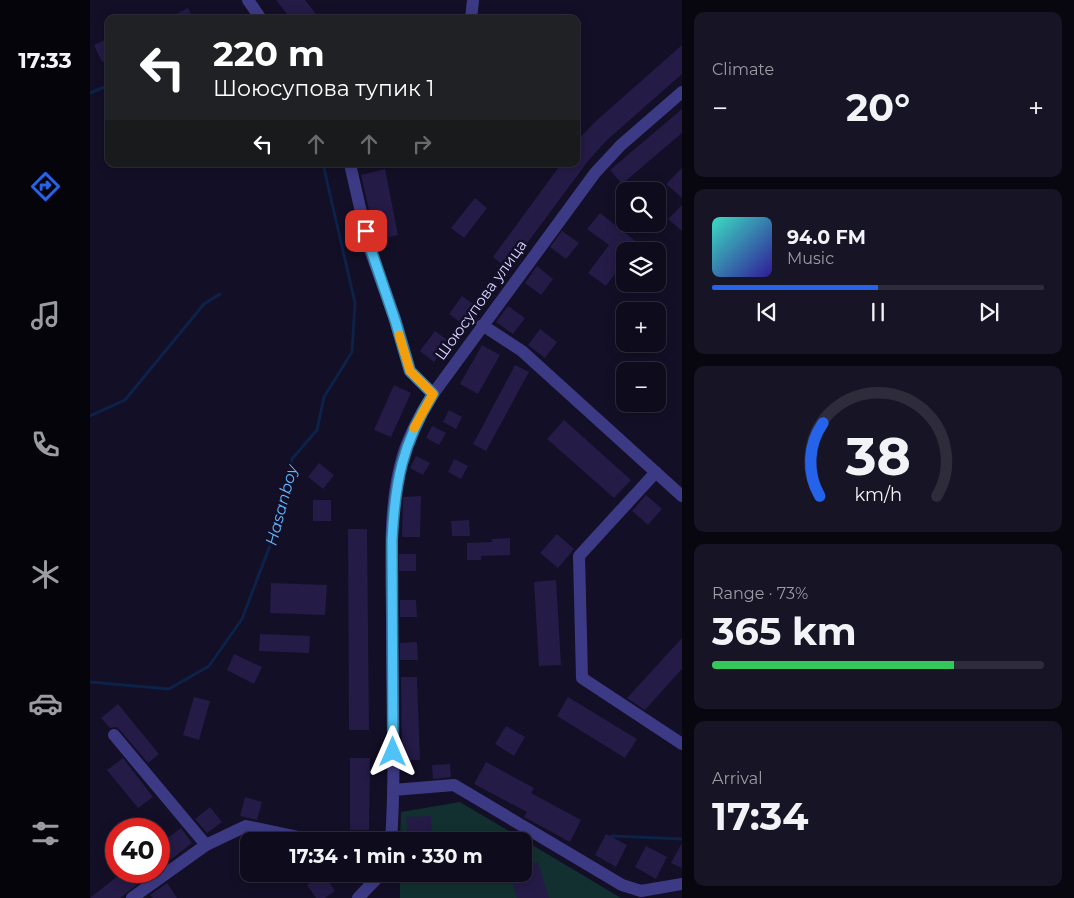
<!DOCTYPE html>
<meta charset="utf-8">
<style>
:root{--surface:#0e0b1c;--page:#171425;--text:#f1f3f6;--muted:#9b9ba3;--line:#2e2b3b;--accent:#2563eb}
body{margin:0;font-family:Montserrat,sans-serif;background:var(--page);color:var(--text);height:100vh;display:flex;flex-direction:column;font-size:19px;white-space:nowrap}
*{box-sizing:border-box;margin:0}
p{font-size:16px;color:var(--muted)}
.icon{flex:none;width:28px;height:28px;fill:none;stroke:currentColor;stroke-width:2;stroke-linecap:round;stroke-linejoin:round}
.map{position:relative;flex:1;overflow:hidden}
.drawer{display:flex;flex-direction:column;gap:12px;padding:12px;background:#08060f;width:392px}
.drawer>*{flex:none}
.banner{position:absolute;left:15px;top:15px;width:475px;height:152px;border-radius:10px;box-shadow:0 2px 12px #0003,0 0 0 1px var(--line);background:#202124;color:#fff;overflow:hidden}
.buttons{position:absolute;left:526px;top:182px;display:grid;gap:10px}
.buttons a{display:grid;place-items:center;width:50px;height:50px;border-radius:10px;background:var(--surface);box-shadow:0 2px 12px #0003,0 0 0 1px var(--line);font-size:25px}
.speed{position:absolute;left:15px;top:818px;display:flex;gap:10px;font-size:25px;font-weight:700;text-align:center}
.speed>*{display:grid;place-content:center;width:65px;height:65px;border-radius:50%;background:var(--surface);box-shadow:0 2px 12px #0003,0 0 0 1px var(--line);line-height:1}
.speed .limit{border:8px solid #d22;background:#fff;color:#111}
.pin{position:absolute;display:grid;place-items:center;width:42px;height:42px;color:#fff;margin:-21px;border-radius:10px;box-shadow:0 2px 8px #0006}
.me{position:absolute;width:55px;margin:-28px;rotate:0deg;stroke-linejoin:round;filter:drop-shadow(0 0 4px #0008)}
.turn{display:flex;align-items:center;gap:18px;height:105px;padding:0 25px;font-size:22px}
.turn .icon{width:65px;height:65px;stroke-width:2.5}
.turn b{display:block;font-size:35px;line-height:42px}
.lanes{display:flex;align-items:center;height:48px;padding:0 25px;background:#0003;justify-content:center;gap:25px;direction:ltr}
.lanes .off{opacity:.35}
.big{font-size:38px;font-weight:700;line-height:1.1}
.drawer .card{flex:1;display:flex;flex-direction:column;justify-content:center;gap:8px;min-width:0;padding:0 18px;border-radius:10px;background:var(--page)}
.drawer .dial{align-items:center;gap:0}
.dial svg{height:130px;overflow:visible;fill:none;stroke:var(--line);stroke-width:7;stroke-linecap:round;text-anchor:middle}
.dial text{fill:var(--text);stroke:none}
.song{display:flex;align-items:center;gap:15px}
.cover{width:60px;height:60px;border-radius:8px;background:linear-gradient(135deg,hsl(170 70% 55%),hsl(250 70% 35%))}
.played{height:5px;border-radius:2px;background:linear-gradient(90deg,var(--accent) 50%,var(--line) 50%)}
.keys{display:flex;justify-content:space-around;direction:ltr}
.heat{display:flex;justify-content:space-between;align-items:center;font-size:28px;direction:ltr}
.charge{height:8px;border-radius:4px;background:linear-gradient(90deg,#34c759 73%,var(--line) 0)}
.trip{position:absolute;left:150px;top:832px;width:292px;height:50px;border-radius:10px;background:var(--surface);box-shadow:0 2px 12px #0003,0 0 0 1px var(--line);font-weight:700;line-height:50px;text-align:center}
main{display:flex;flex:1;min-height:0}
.tab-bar{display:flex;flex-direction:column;width:90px;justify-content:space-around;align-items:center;background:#06040b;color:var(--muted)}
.tab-bar .icon{width:35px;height:35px}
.tab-bar .selected{color:var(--accent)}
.tab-bar b{font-size:22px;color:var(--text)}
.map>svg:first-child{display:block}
.green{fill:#12302f}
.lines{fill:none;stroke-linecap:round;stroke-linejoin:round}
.stream{stroke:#0c2248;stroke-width:3}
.building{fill:#241b47}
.minor{stroke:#3d3a85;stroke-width:12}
.route-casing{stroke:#337fa1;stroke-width:12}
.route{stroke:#4fc3f7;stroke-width:9}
.slow{stroke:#f59e0b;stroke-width:9}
.labels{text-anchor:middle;stroke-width:5;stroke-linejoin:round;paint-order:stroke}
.street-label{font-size:15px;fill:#d9d4ff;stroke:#130f26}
.water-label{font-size:16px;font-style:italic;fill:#62b6ff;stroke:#130f26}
</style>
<main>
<nav class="tab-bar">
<b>17:33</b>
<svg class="icon selected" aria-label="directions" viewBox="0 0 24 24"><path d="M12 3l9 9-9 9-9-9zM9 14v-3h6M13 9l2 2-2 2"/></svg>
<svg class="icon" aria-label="music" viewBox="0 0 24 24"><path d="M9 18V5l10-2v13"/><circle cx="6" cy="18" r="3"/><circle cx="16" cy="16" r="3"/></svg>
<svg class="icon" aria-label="phone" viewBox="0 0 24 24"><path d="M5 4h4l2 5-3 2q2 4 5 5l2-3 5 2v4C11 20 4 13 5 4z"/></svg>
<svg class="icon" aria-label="climate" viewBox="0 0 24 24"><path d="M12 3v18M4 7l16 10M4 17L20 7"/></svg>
<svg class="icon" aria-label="car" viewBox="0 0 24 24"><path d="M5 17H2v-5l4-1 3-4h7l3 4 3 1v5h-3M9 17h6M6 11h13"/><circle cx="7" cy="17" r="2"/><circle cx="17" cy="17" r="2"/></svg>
<svg class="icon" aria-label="filters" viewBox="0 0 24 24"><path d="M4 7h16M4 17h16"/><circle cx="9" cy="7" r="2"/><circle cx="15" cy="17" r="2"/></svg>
</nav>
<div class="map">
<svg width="592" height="898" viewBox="0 0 592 898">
<rect width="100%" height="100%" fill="#130f26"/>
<path class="green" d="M370,802L531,898H310V874H434V841H310L311,812Z"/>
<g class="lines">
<path class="stream" d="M0,93L19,85
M0,416L35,400L114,304L130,294
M0,682L79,689L119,666L152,619L187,527L202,459L227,430L234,397L262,352L265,303L233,164
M522,836L592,839"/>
</g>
<path class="building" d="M186,0H215L230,19H201Z
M98,8L103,19H77Z
M19,38V59L12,62L4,45Z
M592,45V74L516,141L498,161L418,269L403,257L471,164H486V142L506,121Z
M592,109V133L532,184L520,170Z
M592,168V198L576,184Z
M295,169L308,235L286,240L271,175Z
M385,198L397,208L374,238L361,228Z
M592,205V231L578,219Z
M510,213L558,251H535V260L516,286L498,273L519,245L497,229Z
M472,231L489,243L476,259L460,247Z
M447,266L463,279L451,295L435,283Z
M372,296L387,307L374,325L359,314Z
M418,306L435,318L423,334L406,322Z
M450,329L467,342L455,358L438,345Z
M345,331L359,341L344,362L330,351Z
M392,345L410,355L388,394L370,384Z
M425,365L439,372L396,451L383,444Z
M304,385L321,393L301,437L284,430Z
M359,410L372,417L366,429L353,422Z
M474,420L541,480L524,498L457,439Z
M342,426L356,433L349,445L336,438Z
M326,456L340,463L333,475L320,468Z
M364,459L378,466L371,479L358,472Z
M229,463L244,475L233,489L218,477Z
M556,495L572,509L558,525L542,511Z
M331,496L330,537H312L313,497Z
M223,500H241V521H223Z
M379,520L380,536H362L361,521Z
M258,529H277L279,730H259Z
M467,534L484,549L468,568L450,553Z
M420,538V555L391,556V560H377V543L402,542V539Z
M309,554H326V571H309Z
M466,580L471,665L449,666L444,582Z
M181,583L237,585L235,615L180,613Z
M310,600H326L327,617H310Z
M170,634L220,636L219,653L169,651Z
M592,638V669L572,691L555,710L537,698Z
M327,642L328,660H310V643Z
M144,654L172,667L164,684L137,670Z
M311,677H327L330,760H312Z
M104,697L120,701L109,740L93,735Z
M478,697L547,739L535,758L467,716Z
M28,704L69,754L58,763L30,730L26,727L20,728L11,718Z
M416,726L435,737L424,756L405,744Z
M33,758L63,797L48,808L17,770Z
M260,758H280L279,830H260Z
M396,762L444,788L441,793L491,820L480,842L434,817L437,812L384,784Z
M360,764L361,777L343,779L342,765Z
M155,797L172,802L167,820L150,816Z
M120,807L132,822L117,833L105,819Z
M341,816L342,840L318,841L316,817Z
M91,828L102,843L69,869V845Z
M516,834L537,845L526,867L505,855Z
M592,843V868L581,863Z
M556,846L577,857L566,879L545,867Z
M448,862L459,898H427L420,874H434V866Z
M34,871H65L30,898H0Z
M234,874L245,891L235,898H226L217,885Z
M77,883L87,898H63L60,895Z"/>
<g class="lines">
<path class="minor" d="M158,0L171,19
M381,19L383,0
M260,164L279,247L305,319L320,371L343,394
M392,325L432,351L592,496
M566,472L489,556L492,678L592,744
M24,735L116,845
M303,790L364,785L532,885L551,891L592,884
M301,841C306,769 302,697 302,625C302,569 297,509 313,455C320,433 331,413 343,394L505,173L531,145L592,92
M42,898L116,845L156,826L223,840L301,837
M268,898L291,874"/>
</g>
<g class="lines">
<defs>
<path id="route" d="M276,231L280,247L305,320L320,371L343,394C312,444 305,482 302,540L303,752"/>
</defs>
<use href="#route" class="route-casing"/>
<use href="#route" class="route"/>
<path class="slow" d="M309,335L320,371L343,394L324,428"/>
</g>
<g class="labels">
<g class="street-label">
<text transform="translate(391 300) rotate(-54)" y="5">Шоюсупова улица</text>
</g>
<g class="water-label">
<text transform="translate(191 505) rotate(-75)" y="6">Hasanboy</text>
</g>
</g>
</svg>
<div class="buttons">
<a><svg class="icon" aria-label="search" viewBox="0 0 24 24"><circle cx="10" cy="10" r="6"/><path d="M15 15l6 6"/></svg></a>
<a><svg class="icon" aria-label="layers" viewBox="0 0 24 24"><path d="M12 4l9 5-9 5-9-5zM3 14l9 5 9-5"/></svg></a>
<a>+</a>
<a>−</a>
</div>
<div class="speed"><div class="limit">40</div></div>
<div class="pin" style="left:276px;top:231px;background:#d93025"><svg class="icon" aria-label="arrive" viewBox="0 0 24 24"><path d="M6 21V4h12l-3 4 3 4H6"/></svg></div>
<svg class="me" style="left:303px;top:752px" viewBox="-20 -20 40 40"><path d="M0-17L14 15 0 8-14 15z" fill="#4fc3f7" stroke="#fff" stroke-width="4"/></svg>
<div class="trip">17:34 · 1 min · 330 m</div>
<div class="banner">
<div class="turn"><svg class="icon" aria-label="left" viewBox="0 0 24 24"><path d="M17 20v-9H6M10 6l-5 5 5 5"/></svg><div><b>220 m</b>Шоюсупова тупик 1</div></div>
<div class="lanes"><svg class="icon" aria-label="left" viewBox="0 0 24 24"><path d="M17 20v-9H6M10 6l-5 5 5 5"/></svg><svg class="icon off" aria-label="ahead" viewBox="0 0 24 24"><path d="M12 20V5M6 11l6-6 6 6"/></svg><svg class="icon off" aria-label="ahead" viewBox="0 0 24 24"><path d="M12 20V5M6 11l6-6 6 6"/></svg><svg class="icon off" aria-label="right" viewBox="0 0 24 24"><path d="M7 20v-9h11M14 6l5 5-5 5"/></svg></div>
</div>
</div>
<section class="drawer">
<div class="card"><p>Climate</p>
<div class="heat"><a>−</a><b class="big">20°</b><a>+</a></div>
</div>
<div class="card">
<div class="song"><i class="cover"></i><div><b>94.0 FM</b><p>Music</p></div></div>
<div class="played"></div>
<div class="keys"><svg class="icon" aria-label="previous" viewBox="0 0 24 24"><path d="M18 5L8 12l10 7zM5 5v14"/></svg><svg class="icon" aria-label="pause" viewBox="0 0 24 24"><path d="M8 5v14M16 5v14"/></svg><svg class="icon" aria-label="next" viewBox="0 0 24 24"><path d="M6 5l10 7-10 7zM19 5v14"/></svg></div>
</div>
<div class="card dial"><svg viewBox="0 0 100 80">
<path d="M14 69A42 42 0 1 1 86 69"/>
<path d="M14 69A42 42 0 0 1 16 24" stroke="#2563eb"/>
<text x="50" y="56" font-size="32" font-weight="700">38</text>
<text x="50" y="72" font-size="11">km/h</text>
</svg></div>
<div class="card"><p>Range · 73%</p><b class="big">365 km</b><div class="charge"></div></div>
<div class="card"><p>Arrival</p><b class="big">17:34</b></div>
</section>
</main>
